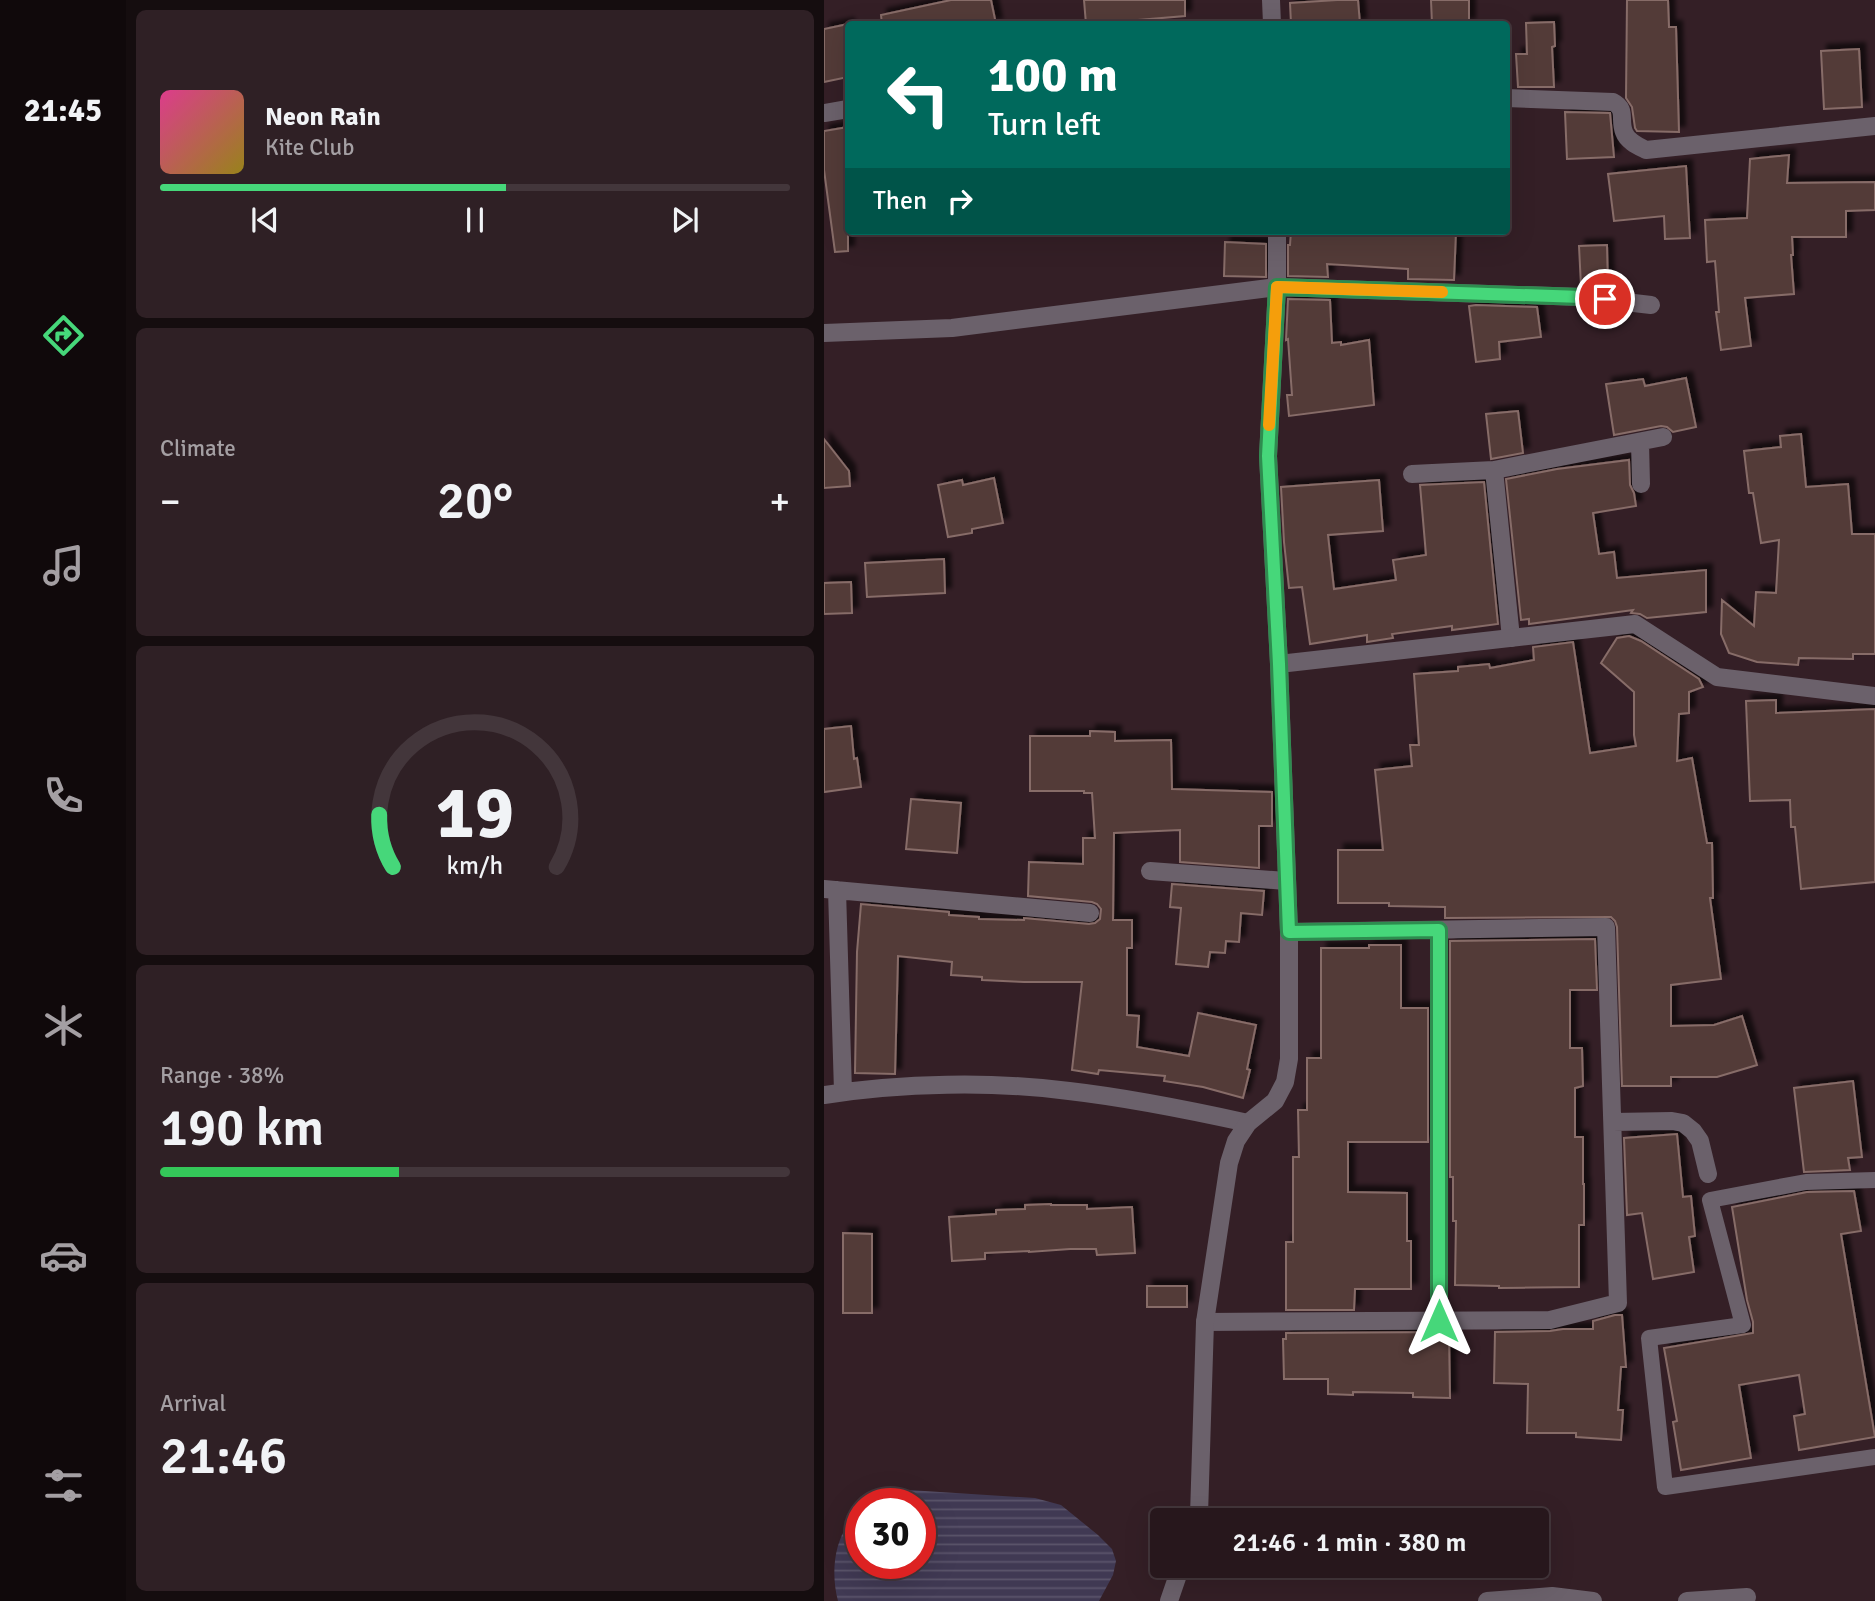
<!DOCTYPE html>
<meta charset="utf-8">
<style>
:root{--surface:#27171c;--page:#2f2025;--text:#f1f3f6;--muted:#a49fa3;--line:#43363b;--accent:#46d77a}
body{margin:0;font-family:Signika,sans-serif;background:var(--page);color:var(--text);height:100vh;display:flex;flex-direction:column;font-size:26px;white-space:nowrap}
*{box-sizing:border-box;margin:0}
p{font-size:23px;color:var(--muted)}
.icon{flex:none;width:38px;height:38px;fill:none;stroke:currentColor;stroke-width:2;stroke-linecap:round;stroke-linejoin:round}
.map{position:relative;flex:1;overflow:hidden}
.panel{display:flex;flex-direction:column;gap:10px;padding:10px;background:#150d0f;width:698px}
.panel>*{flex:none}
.guide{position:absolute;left:21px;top:21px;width:665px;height:214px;border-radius:7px;box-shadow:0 7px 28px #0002,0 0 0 2px var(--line);background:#00695c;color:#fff;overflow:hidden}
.speed{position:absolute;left:21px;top:1488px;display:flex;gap:14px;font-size:35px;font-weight:700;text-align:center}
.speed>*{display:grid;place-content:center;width:91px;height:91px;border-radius:50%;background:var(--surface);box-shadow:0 7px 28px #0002,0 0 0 2px var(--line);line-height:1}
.speed .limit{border:10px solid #d22;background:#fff;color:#111}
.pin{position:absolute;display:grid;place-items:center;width:60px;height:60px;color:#fff;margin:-30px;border:4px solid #fff;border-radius:50%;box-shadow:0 2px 7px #0007}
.me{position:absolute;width:77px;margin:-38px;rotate:0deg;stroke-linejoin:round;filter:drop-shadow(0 0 5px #0008)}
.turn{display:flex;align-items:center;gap:24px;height:147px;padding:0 28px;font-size:32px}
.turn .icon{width:91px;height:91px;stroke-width:2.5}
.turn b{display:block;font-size:49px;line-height:60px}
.then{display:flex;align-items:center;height:66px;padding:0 28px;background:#0003;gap:14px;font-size:26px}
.big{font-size:52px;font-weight:600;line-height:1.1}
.panel .widget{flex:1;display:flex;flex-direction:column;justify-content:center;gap:10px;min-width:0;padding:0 24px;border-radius:10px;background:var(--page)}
.panel .dial{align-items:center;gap:0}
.dial svg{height:182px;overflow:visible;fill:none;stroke:var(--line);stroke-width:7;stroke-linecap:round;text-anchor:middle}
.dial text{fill:var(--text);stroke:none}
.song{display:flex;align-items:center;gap:21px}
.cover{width:84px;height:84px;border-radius:10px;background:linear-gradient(135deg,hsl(330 70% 55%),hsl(50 70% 35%))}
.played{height:7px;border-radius:4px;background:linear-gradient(90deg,var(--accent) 55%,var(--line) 55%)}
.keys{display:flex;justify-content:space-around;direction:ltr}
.heat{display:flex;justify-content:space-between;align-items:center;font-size:38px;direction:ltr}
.charge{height:10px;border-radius:5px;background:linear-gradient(90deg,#34c759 38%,var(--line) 0)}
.trip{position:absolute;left:326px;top:1508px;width:399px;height:70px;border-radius:7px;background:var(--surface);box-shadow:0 7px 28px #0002,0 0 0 2px var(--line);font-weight:600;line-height:70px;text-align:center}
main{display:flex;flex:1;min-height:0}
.tabs{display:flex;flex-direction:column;width:126px;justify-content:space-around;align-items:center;background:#10090b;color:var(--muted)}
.tabs .icon{width:49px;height:49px}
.tabs .current{color:var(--accent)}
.tabs b{font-size:32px;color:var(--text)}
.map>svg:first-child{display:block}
.water{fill:url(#water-rules)}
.building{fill:#533b38;stroke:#876c68;stroke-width:2;filter:url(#shadow)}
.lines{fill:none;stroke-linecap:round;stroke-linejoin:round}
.service{stroke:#6b616b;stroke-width:16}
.minor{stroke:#6b616b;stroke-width:18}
.tertiary{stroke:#6b616b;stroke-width:18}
.route-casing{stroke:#2e8c4f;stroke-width:18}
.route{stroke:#46d77a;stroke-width:12}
.slow{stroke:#f59e0b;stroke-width:12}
</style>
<main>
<nav class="tabs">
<b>21:45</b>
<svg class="icon current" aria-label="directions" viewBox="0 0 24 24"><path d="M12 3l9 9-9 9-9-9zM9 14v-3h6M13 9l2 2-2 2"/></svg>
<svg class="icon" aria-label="music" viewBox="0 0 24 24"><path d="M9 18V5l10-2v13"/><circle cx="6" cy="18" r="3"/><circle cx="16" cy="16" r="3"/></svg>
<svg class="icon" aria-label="phone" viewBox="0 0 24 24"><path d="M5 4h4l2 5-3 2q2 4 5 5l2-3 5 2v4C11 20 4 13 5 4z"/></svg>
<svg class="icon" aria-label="climate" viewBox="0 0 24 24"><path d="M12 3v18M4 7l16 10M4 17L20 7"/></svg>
<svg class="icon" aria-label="car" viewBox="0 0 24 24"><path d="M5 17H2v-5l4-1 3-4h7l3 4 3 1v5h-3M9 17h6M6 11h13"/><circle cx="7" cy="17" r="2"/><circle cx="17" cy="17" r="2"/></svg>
<svg class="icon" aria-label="filters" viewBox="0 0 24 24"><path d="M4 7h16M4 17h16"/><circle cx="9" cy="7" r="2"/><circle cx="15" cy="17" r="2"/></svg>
</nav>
<section class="panel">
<div class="widget">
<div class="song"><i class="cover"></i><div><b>Neon Rain</b><p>Kite Club</p></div></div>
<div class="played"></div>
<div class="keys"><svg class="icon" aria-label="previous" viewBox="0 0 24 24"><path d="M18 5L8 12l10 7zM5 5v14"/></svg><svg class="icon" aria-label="pause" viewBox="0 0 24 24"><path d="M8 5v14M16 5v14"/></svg><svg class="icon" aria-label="next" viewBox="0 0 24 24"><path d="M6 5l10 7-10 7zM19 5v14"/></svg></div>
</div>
<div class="widget"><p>Climate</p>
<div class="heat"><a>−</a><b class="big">20°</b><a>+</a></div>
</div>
<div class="widget dial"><svg viewBox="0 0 100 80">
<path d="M14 69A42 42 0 1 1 86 69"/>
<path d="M14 69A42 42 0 0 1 8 46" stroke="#46d77a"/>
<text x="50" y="56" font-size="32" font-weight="700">19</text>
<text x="50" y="72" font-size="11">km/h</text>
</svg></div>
<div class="widget"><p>Range · 38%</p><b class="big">190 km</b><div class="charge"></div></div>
<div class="widget"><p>Arrival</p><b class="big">21:46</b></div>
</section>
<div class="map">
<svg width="1051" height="1601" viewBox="0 0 1051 1601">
<defs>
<pattern id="water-rules" width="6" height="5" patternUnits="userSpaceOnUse" patternTransform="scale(1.75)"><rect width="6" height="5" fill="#403953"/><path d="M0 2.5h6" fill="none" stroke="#5b556b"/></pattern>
<filter id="shadow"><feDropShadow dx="6" dy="-6" stdDeviation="2" flood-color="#0009"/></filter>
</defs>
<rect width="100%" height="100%" fill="#341f26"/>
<path class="water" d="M85,1490L211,1498L237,1505L274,1535L288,1549L292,1561L289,1575L275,1601H14C6,1571 10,1531 37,1511V1563H96V1503H47L68,1494Z"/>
<path class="building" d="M127,0H167L172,24H58L57,15Z
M260,0H361V16L291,22V24H262Z
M513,0H534L536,24H467L466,3Z
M607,0H645V24H608Z
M803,0H844L845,27H852L855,132L813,131L811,128L808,107L802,98Z
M730,22L731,46L728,47L730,87H694L692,54H703L702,23Z
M24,24V77L0,82V29Z
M1035,49L1038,107L1000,109L997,51Z
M741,112L786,113L790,157L743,159Z
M24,127V251L11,252L0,170V131Z
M965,155L963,183L1051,182V210L1022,211V237H968L969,255H967L970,294L921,298L927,346L897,350L892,312H895L891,261L883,262L881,220L923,218L926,159Z
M862,166L866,238L841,239L840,216L790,221L784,174Z
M467,231H632L630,280L584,279V269L503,264L504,277L464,276V245H466Z
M401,242L442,244V277L400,276Z
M783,245L784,288L757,286L755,246Z
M464,299L506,300L508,343L517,342V345L545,340L550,405L465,416L463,395H468L464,339L462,340Z
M652,305L713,307L717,337L675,342L676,359L652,362L645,306Z
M862,378L872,427L849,432L843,427L837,426L790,435L782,384L819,379L821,386Z
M694,411L699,453L667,459L662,414Z
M977,434L982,487L1024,484L1028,534H1051V654H1029V659L975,658L974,665L933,662L905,653L897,634L898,600L930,626L932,592L952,593L955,540L937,543L929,493H925L920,451L957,447L956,436Z
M0,439L25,471L26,486L0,488Z
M805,460L806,485L810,493L812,506L769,513L775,554L790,552L793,578L882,570V612L823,618L816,614L807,613L809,610L705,624V619L697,620L682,479L733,469Z
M170,478L179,523L148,529V533L124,537L114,485L138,480L139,485Z
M555,480L559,531L504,535L510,589L572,580L569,560L602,555L596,485L660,482L674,624L628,630V626L568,634L569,638L543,642V635L486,644L478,587L465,588L460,542L457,487Z
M120,559L121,593L43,597L41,563Z
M27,582L28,613L0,614V583Z
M805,636L817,641L875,679L879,687L865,692V713L855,714L853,761L868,758L883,843H888L889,898H886L897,979L847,985V1026L890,1025L918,1016L933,1065L893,1077H847V1086H798L793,927L791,921L787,917L621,918V907L565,906V903H514V850H559L551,770L588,766L586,745H595L590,674L634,671V667L665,664L666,668L710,660L709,647L749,642L766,753L812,746L810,735V692L777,663L793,638Z
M952,700V713L1051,709V882L977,889L971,827H967L966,800L926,801L922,701Z
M27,726L30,759L33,758L37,787L0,792V729Z
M266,731L291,732V741L347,740L348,789L448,792V826H435V868L356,862V830L290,833L289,920H308V948H303V1015L315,1016L313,1047L365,1056L374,1013L432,1025L423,1069L426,1070L419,1098L379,1087L340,1081L341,1076L275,1070L274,1074L248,1070L258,982H200L158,980V977L127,975L128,962L74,956L71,1074L31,1073L33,952L37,904L125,912V915L155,917V919L200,920V918L265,924L271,923L276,919L277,909L273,904L268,902L204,896L205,862L259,864V838H271L268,793H260V791H206V736H266Z
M87,799L137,803L133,853L82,849Z
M348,884L440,891L438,915L417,913L415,942L402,941L401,953L386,952L384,967L352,964L357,908L346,907Z
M771,939L773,990H746V1048H758L759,1086L751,1088V1137H759V1184H760V1225H755V1287L675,1288V1286L631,1285L632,1221H629V1177H626V941Z
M545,945H577V1008H604V1142H524V1192L583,1193V1241H587V1289H531L530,1310H462V1242H469V1157H475L474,1110H483V1058H497V948H545Z
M1029,1081L1038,1157L1024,1158L1026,1170L980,1172L970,1088Z
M853,1134L859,1197L867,1196L871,1236L865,1237L870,1272L829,1279L818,1213L803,1215L800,1138Z
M1030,1191L1037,1231L1017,1234L1051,1437L975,1450L970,1416L981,1414L975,1375L915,1385L927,1458L857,1470L849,1422L853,1421L840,1348L929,1333V1322L923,1300L908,1207L983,1192Z
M227,1204V1205H263V1209L308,1207L311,1253L273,1255L272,1249H246L205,1252V1251L161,1253V1259L128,1261L125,1217L172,1214V1210L201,1209V1205Z
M19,1233L48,1234V1313H19Z
M323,1286H363V1307H323Z
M791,1315H798L802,1367H797L794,1410H799L797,1440L752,1437V1433H703L704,1384L670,1383L671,1332L726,1331L739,1329H769V1321Z
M625,1332L626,1398L589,1397V1393L529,1392V1395L504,1394V1379H460L459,1339H462V1333Z"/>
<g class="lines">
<path class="service" d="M1051,1180L982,1182L886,1200L919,1325L825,1338L841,1487L1051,1457"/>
<path class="minor" d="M682,98L789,102C803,109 795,120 800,132C803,141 814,146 822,150L1051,126
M0,113L24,109
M0,333L128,328L453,287L758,297L827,305
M816,442L817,484
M670,470L687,638
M588,474L670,470L839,437
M326,871L462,881
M0,889L266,913
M13,890L19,1092
M615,930V1321
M0,1095C77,1083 169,1081 245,1091C306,1098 365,1110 424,1123
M789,1122L848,1121L859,1123L869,1131L876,1141L884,1174
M381,1322L726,1320L794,1303L782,927L465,932
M663,1601L728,1596L769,1601
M863,1601L923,1597"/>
<path class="tertiary" d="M447,0L448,24
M455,664L811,624L893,677L1051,696
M373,1521L375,1515L381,1322L405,1163L412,1141L424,1123L451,1101L461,1082L465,1059V932L455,664L444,456L453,287V231
M345,1601L357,1566"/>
</g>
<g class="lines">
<defs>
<path id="route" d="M615,1321V930L465,932L455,664L444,456L453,287L758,297L781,299"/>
</defs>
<use href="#route" class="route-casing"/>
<use href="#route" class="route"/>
<path class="slow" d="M445,425L453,287L618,292"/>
</g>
</svg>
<div class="speed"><div class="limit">30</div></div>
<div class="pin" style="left:781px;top:299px;background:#d93025"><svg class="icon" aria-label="arrive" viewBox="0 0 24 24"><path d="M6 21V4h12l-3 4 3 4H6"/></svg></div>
<svg class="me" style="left:615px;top:1321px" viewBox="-20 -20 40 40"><path d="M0-17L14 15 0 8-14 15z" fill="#46d77a" stroke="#fff" stroke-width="4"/></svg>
<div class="trip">21:46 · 1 min · 380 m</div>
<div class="guide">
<div class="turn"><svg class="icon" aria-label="left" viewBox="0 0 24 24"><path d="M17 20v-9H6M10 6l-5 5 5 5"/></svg><div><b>100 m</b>Turn left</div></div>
<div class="then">Then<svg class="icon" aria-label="right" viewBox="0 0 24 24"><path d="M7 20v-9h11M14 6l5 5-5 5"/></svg></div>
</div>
</div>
</main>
